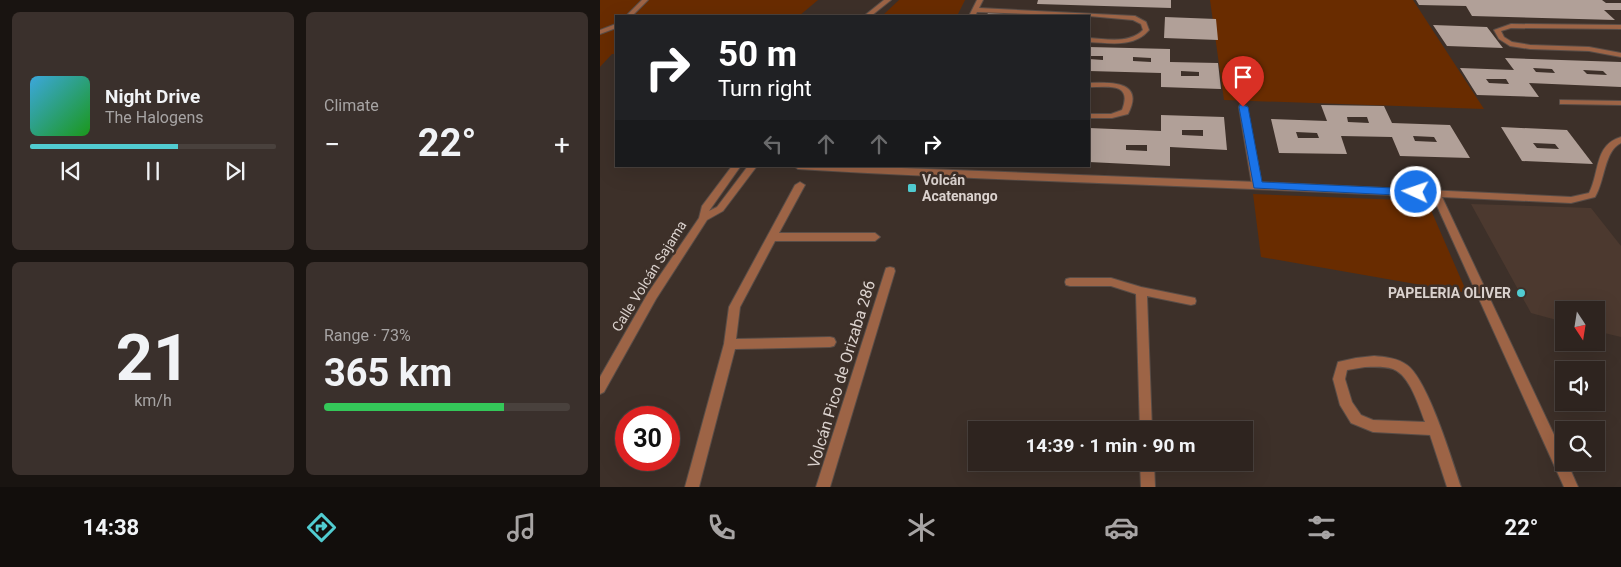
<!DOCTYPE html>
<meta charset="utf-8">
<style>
:root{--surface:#2e241f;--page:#3a302c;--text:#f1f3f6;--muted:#a7a4a4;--line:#49413d;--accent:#51ccd1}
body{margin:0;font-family:Roboto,sans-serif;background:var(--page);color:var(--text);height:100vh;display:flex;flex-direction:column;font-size:19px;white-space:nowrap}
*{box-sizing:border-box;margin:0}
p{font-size:16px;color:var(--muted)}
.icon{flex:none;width:28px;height:28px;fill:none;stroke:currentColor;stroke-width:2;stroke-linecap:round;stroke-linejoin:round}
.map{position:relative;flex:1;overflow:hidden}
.side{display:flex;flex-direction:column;gap:12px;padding:12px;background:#191411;width:600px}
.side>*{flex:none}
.guide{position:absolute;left:15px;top:15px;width:475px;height:152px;border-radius:0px;box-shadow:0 5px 20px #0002,0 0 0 1px var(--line);background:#202124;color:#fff;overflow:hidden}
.needle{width:32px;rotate:168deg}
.tools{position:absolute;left:955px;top:301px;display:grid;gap:10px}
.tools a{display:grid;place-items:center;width:50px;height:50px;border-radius:0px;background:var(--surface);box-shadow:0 5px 20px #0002,0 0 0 1px var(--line);font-size:25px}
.speed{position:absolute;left:15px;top:406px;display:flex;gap:10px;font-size:25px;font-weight:700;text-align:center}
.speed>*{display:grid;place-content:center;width:65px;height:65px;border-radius:50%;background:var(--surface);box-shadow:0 5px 20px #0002,0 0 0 1px var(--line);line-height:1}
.speed .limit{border:8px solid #d22;background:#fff;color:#111}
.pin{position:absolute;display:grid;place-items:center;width:42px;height:42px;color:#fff;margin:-51px -21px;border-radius:50% 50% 50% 0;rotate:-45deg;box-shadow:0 0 5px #0007}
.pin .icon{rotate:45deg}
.me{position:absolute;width:55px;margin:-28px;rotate:273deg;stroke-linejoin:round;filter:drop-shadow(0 0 4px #0008)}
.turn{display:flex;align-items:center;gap:18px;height:105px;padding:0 20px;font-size:22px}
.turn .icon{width:65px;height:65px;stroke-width:2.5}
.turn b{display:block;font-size:35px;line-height:42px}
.lanes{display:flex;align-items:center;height:48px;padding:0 20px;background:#0003;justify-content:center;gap:25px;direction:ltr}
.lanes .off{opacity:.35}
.big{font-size:38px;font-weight:700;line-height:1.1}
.side .widget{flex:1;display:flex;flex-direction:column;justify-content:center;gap:8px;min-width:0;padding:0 18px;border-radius:8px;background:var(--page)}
.side .dial{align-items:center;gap:0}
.dial b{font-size:65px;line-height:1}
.song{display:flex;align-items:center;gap:15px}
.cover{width:60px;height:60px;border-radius:8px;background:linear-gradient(135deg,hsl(200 70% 55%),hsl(120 70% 35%))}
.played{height:5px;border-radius:2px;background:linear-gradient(90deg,var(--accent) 60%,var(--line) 60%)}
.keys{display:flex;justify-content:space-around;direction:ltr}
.heat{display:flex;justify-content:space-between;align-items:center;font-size:28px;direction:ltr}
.charge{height:8px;border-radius:4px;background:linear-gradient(90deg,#34c759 73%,var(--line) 0)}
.side .tiles{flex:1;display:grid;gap:12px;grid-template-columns:repeat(2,1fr)}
.trip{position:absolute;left:368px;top:421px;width:285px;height:50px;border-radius:0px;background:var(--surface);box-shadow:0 5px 20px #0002,0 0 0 1px var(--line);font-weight:700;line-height:50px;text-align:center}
.menu{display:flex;height:80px;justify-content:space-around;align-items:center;background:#120e0c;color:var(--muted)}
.menu .icon{width:35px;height:35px}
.menu .active{color:var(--accent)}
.menu b{font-size:22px;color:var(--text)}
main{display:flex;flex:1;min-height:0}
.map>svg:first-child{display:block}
.built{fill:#4c392f}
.green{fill:#692c00}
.building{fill:#b1a098;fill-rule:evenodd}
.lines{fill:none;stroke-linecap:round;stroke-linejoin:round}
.service-casing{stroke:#594d47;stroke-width:2}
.pedestrian-casing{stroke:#594d47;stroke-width:2}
.minor-casing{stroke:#594d47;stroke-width:2}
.service{fill:#9d6446;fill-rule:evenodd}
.pedestrian{fill:#9d6446;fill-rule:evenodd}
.minor{fill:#9d6446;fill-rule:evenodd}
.route{fill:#1a73e8;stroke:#114b97}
.poi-dot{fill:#51ccd1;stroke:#3d3029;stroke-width:2}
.labels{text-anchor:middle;stroke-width:5;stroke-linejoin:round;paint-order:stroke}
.poi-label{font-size:14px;font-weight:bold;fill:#dbd2ce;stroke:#3d3029;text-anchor:start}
.street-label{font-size:14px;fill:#dbd2ce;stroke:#3d3029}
.near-street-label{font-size:16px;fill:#dbd2ce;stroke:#3d3029}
</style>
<main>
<section class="side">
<div class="tiles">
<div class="widget">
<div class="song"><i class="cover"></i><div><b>Night Drive</b><p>The Halogens</p></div></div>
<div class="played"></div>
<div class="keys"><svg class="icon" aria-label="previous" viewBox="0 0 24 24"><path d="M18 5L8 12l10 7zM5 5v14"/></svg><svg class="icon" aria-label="pause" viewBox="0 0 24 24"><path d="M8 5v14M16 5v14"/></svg><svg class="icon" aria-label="next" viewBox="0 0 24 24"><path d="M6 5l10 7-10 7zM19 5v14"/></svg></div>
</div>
<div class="widget"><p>Climate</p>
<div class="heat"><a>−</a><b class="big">22°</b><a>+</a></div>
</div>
<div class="widget dial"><b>21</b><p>km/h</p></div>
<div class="widget"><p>Range · 73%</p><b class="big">365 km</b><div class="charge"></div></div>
</div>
</section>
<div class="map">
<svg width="1021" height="487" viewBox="0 0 1021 487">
<rect width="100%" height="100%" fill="#3d3029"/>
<path class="built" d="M871,204L991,208L1021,246V337L996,331V310H964V322L931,313Z"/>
<path class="green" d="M0,0H218L199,16H16V54H12L0,67Z
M299,0H365L357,16H282Z
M610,0H813L884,109L624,100Z
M653,194L827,201L867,293L661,257Z"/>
<path class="building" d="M438,0H571V8L437,4Z
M816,0H1002L1006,3H1021V10H1004L1015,20L872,16L866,6L819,5Z
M388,13L438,14L437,16H386Z
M565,17L616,19L618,40L564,38Z
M833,25L887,27L903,48L847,46Z
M489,47L570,49V62L618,63L621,89L561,87V73L489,71V59L503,60V56H489ZM533,57L551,58V62L533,61ZM581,71L599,72V76H581Z
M905,58L1021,62V87L929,83L939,97L877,95L860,68L914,70ZM933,68L952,69L955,73L936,72ZM983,70L1003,71L1007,75L987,74ZM886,79H906L909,84L889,83Z
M721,105L784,106L792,123L850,125L870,158L800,156L792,137L741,136L747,154L679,153L671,119L727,121ZM747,117H767L769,123L748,122ZM696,132L717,133L719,138H698ZM813,136L834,137L837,142L815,141Z
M561,115L624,117L627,150L570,147V166L489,162L490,143H489V128L561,131ZM582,130H603V136L582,135ZM526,145H547V151L526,150Z
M901,127L967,130L993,164L922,161ZM933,143L955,144L959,149L937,148Z"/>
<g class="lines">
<defs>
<path id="service" d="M640,105H643L647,107L662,185L657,188L652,185L639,107Z
M774,356C785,357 798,358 807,365C828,380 852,460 861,487H847L830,435L773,432L751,423L740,405L733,379L738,362L756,358ZM765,367C774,367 784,366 793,369C810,375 819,407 825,422L773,420L761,415L752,402L745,379L747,370Z"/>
<path id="pedestrian" d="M42,0H48L32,16H26Z
M16,24V28L0,34V30Z"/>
<path id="minor" d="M284,0H291L271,16H264Z
M377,0H383L379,8L535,16L546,22L549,30C534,48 510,43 489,42V38C507,39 529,44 543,30L541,24L533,20L489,16L377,12L375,16H369Z
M911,24L1021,25V29L911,28L901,31L904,37L912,42L930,45L989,47L1021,53V57L989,51L930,49L910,46L899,39L894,30Z
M489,83C511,82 545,81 528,114L512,118H489V114H511L522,110C533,82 508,87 489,87Z
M960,100L1021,101V105L963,104H960Z
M1021,137V143C1004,151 1005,181 995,197L971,203L842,197L964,456V462H967L978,487H964L833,197C621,186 409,182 198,169L194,166H250L657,182L971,197L989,193C1000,172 994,145 1021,137Z
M132,166L140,167L109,211L117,207L148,166H157L123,211L107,220L56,299L4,392L0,394V377L48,293L99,218L102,206Z
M200,182L205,185L179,233H275L280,237L275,241H175L140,307L136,339L230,337L234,338L236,342L234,346L230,347L135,349L99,487H85L124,344L129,307L195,185Z
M290,267L294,268L295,271L230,487H216L285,271L286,268Z
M470,278H511L541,287L595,298L596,301L595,304L591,305L547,296L552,430H540L536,294L511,286H470L466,285L465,282L466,279Z
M540,462H554L555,487H541Z"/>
</defs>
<use href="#service" class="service-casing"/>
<use href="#pedestrian" class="pedestrian-casing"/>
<use href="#minor" class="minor-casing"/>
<use href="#service" class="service"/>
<use href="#pedestrian" class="pedestrian"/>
<use href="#minor" class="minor"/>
</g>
<path class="route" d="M640,105H643L648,107L662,182L816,189L821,192L816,196L654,188L639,107Z"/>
<g class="poi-dot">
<rect x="307" y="183" width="10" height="10" rx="2.5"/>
<circle cx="921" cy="293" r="5"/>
</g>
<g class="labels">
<g class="poi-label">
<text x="322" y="185">Volcán<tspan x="322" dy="16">Acatenango</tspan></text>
<text x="911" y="298" text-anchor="end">PAPELERIA OLIVER</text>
</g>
<g class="street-label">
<text transform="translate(49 276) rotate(-58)" y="5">Calle Volcán Sajama</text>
</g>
<g class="near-street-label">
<text transform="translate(241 374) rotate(-73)" y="6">Volcán Pico de Orizaba 286</text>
</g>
</g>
</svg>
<div class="tools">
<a><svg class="needle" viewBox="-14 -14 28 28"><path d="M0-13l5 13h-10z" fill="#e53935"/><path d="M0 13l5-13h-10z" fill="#a7a4a4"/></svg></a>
<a><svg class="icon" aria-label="sound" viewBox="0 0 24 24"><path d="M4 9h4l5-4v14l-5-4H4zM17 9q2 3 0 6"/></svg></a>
<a><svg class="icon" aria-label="search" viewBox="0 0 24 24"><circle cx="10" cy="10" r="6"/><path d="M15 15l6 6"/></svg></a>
</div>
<div class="speed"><div class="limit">30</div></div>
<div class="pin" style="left:643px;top:107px;background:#d93025"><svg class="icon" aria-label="arrive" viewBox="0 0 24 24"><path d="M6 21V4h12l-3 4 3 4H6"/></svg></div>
<svg class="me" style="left:816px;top:192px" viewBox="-20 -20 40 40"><circle r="17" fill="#1a73e8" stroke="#fff" stroke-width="3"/><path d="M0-11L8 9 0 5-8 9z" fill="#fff"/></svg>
<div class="trip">14:39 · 1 min · 90 m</div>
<div class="guide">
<div class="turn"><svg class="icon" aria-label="right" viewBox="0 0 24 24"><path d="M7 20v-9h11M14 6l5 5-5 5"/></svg><div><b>50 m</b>Turn right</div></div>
<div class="lanes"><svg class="icon off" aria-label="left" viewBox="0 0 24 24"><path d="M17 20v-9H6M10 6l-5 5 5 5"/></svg><svg class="icon off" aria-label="ahead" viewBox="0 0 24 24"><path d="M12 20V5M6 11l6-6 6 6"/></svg><svg class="icon off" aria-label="ahead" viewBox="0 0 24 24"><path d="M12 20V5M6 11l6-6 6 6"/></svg><svg class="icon" aria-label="right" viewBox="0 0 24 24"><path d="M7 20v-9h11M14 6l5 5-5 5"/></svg></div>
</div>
</div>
</main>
<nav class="menu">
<b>14:38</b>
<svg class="icon active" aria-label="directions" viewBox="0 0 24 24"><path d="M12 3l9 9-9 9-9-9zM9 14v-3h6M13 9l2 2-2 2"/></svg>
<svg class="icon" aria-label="music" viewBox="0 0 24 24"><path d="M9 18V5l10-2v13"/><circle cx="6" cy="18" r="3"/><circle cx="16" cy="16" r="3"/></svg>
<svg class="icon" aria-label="phone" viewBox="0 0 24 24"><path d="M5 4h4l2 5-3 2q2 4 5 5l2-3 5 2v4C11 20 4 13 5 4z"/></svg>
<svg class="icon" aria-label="climate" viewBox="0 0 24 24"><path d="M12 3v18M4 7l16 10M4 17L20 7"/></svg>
<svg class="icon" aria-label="car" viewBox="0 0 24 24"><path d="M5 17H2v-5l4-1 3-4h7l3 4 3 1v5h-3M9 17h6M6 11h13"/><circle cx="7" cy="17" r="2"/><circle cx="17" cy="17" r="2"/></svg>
<svg class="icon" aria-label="filters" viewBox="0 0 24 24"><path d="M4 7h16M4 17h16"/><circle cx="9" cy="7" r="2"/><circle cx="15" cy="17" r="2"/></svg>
<b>22°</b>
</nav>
